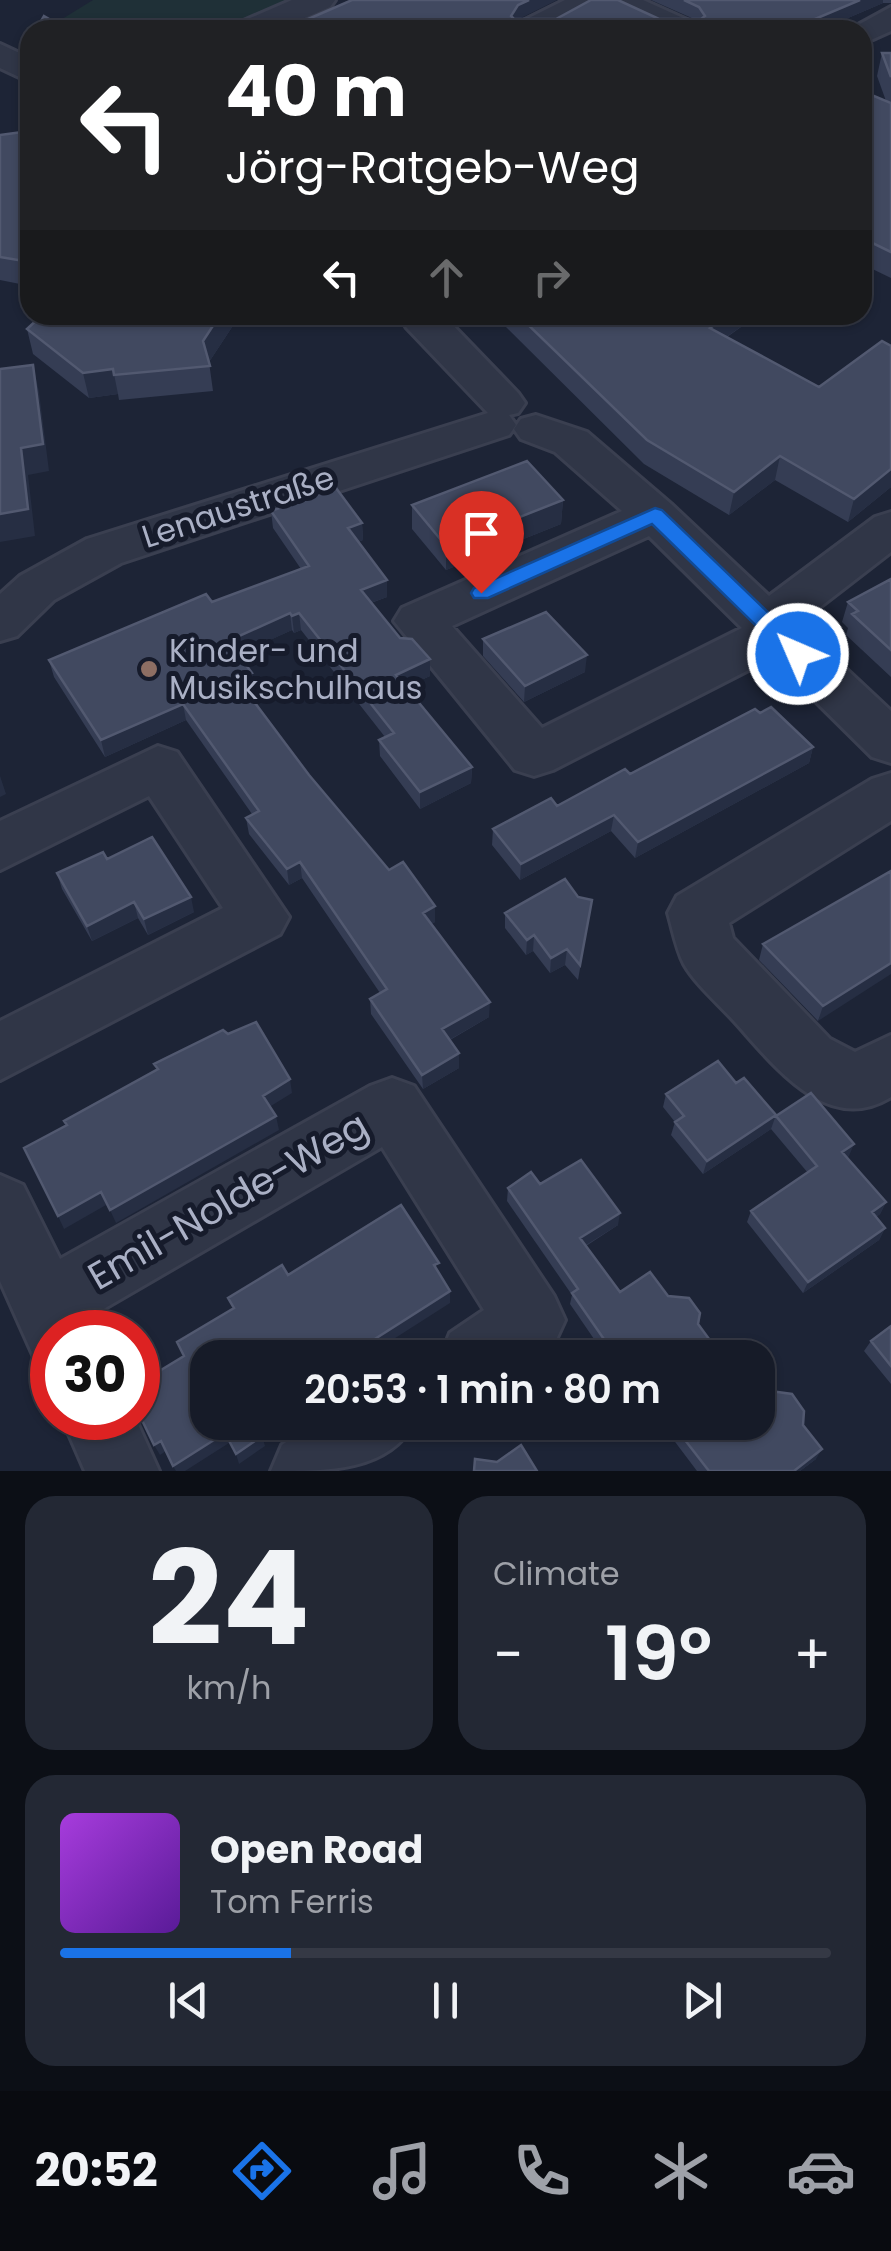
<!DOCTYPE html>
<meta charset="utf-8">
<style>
:root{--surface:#161b28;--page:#232834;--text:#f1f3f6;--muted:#9ea1a8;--line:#353945;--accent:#1a73e8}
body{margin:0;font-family:Poppins,sans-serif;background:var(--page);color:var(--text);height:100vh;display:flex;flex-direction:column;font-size:38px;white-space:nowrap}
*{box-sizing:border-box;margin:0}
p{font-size:32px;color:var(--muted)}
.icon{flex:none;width:55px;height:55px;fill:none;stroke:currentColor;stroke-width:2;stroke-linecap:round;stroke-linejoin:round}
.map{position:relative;height:1471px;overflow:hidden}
.sheet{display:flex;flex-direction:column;gap:25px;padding:25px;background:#0c0f16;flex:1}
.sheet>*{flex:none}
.guide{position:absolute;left:20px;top:20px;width:852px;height:305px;border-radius:30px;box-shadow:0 2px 8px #0004,0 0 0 2px var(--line);background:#202124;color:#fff;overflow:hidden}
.speed{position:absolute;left:30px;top:1310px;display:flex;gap:20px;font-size:50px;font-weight:700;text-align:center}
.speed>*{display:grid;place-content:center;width:130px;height:130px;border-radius:50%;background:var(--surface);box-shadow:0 2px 8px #0004,0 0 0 2px var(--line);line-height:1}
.speed .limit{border:15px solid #d22;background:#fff;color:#111}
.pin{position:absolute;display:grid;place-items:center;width:85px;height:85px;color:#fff;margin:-102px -42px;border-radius:50% 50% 50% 0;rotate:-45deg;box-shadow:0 0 10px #0007}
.pin .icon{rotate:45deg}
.me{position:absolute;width:110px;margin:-55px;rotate:315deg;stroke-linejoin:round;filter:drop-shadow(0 0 8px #0008)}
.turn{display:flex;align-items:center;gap:35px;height:210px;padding:0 40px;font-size:45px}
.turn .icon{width:130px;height:130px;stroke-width:2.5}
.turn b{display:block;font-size:70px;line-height:85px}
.lanes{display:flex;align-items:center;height:95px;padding:0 40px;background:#0003;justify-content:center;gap:50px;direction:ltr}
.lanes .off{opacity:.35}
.big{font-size:75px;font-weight:600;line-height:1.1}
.sheet .tile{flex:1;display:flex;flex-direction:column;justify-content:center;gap:15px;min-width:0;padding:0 35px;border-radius:30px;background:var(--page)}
.sheet .dial{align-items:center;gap:0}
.dial b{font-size:130px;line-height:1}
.song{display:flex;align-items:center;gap:30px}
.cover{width:120px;height:120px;border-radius:15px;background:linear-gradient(135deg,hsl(280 70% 55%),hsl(270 70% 35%))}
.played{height:10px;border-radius:5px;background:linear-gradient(90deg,var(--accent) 30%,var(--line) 30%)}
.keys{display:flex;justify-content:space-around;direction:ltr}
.heat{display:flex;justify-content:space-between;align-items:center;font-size:55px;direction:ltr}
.sheet .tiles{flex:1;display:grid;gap:25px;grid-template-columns:1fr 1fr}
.tile:last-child{grid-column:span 2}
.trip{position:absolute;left:190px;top:1340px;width:585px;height:100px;border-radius:30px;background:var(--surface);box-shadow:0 2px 8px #0004,0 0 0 2px var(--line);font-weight:600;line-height:100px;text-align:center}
.tab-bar{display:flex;height:160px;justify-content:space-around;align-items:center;background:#090b10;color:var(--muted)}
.tab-bar .icon{width:70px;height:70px}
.tab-bar .on{color:var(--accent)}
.tab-bar b{font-size:45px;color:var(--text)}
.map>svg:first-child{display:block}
.green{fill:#1f3037}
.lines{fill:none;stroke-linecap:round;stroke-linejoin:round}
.minor-casing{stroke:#3a3f50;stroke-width:6}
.minor{fill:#303647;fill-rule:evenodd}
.wall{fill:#353d54}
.shaded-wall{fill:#262e43}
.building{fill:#414960;stroke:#525970;stroke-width:2.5}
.route{fill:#1a73e8;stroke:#114b97;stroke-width:2.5}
.education-dot{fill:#8d6e63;stroke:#161b2b;stroke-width:4}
.labels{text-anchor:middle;stroke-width:10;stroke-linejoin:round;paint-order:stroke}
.street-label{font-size:32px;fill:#aab0c5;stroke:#161b2b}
.poi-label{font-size:32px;fill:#aab0c5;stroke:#161b2b;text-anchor:start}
.near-street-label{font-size:38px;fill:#aab0c5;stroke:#161b2b}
</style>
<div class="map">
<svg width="891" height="1471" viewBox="0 0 891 1471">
<rect width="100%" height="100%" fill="#1d2436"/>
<path class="green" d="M93,0H296L228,30H63L54,24Z"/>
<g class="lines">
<defs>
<path id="minor" d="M292,0H335L330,7L277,30H234L239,23Z
M565,0H643L694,23L699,30H657L603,3L555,30H514L519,23Z
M891,7V31L862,44V30H849Z
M0,44L30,58V82L0,68Z
M403,315H443L518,393L525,403L518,413L509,415L516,425L509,435L121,563L54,600L17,636L0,641V594L20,576L87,539L488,413L407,328L401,319Z
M536,415L587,432L671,504L769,596L875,517L891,512V552L798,624L891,711V763L872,757L772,658L553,770L534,776L515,770L394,621L402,608L622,511L555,452L521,439L514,429L521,419ZM649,536L742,628L542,728L452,626Z
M158,746L177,752L289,917L280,934L0,1080V1021L223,908L149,796L0,870V821Z
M891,773V821L729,923L733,938L830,1039L855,1052L891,1035V1097C827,1137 773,1064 735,1022C719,1004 696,985 684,964C676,948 673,930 668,913L677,896L872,779Z
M392,1078L414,1086L554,1296L565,1320L554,1344L536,1358H440L450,1333L484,1310L382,1147L88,1318L94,1332H52V1364L34,1357L0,1281V1175L23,1185L60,1259L370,1086Z
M62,1418H135L159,1471H85Z
M315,1422H415C388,1471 330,1471 271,1471L282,1445Z"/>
</defs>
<use href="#minor" class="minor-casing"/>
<use href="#minor" class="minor"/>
</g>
<path class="wall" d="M651,0H891V3H883L820,30H283L518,19H694Z
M882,53H891V278L862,264V91L886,101L877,76Z
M30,131V286L0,280V135Z
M42,315H240L209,362L213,391L119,400L118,394L89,398L33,354L27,329Z
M494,315H758L727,337L819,387L891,346V487L848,522L775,480L729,515L644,464Z
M563,500L561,524L446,570L412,529V505Z
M271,511L362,523L363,540L358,542L387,580V597L371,603L430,676L406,687L472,767L471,783L420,809L380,756L379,740L385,737L301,630L294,633L292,630L238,654L254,689L247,693L309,775L389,870L435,906V922L431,924L489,1017L450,1040L459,1053V1068L423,1089L371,1014L370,999L380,993L302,878L289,885L249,834L246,818L252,814L186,720L105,757L54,677L49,660L301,569L273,528Z
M891,579V677L846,635L848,628L842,622L848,602Z
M483,639L585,672L524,702L483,656Z
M760,713L813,747L809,763L635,858L611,831L520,880L492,845L493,829L557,806L630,774Z
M107,859L194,912L148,935L138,918L92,941L62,889L57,873Z
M891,871L818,1021L759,960L763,944Z
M578,897L592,900L578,980L565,965L550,973L533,951L526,955L505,928V913Z
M736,1083L776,1115L849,1156L846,1157L886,1202L880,1214L876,1217L885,1228L879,1240L803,1293L747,1222L751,1211L808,1173L771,1129L703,1174L671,1135L675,1122L663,1107L666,1094Z
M540,1184L618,1225L586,1246L620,1292L668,1296L698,1324L723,1358H607L570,1304L572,1295L507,1201L508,1188Z
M891,1326V1384L864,1351L871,1341Z
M763,1390L803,1425L816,1459L800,1471H697L660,1422H758Z"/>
<path class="shaded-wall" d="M529,0H557L517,20L510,30L511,16L518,5Z
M860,0H883V3L820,30H789Z
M220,315H240L207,365L203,341Z
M728,315H758L706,351L710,328Z
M33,365L39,392L49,471L28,475L35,536L0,542V514L21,448Z
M113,369L118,394L89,398L83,373Z
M780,456L775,480L729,515L734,492Z
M891,469V487L848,522L854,499Z
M563,500L561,524L446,570V546Z
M362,523L363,540L349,545L348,528Z
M387,580V597L362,606L361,590Z
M290,613L292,630L231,658L228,641Z
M299,613L301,630L294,633L292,616Z
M587,655L585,672L524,702L525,686Z
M430,659V676L397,691L396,675Z
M252,673L254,689L240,696L237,679Z
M183,704L186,720L105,757L101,740Z
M813,747L809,763L635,858L638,842Z
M472,767L471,783L420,809V792Z
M0,776L6,794L0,797Z
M614,815L611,831L520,880L521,864Z
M300,862L302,878L289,885L287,869Z
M191,897L194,912L148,935L144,919Z
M134,902L138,918L92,941L87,926Z
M435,906V922L423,928V913Z
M534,935L533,951L526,955L527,940Z
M567,949L565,965L550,973L551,958Z
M891,963V974L818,1021L823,1006Z
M490,1002L489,1017L442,1044V1029Z
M459,1053V1068L423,1089L422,1075Z
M290,1079L292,1093L266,1109L263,1096Z
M776,1115L771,1129L703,1174L707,1161Z
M276,1116L279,1130L116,1223L110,1210Z
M854,1144L849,1156L836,1164L842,1152Z
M101,1192L106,1205L64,1229L58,1216Z
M886,1202L880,1214L866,1224L872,1212Z
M620,1213L618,1225L578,1250L580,1238Z
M885,1228L879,1240L803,1293L808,1282Z
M450,1291V1303L364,1358H345Z
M225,1433L229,1443L185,1471H176L173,1466Z
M262,1436L265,1446L239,1464L236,1454Z
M161,1441L166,1451L160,1455L154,1445Z
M822,1449L816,1459L800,1471H794Z"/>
<path class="building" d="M352,0H529L518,5L511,16L514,19H556L591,0H618L659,19H701L705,16L699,7L684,0H860L789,30H283Z
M44,16L68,30H36Z
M882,53H891V77Z
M862,91L891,103V252L862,238Z
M30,131V262L0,257V135Z
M42,315H220L203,341L210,366L114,375L113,369L83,373L27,329Z
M518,315H728L710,328L819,387L882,341L891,346V469L854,499L780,456L734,492L647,440Z
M33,365L43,444L21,448L28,509L0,514V369Z
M527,461L563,500L446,546L412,505Z
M336,488L362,523L348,528L387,580L361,590L400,638L412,639L430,659L396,675L472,767L420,792L379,740L394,733L299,613L292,616L290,613L228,641L252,673L237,679L309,775L389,870L403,862L435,906L423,913L490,1002L442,1029L459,1053L422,1075L370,999L387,989L300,862L287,869L246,818L259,811L183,704L101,740L49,660L206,594L212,602L309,566L271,511Z
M891,579V650L852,614L858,611L848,602Z
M546,612L587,655L525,686L483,639Z
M771,707L813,747L638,842L614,815L521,864L493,829L551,798L557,806L625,769L630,774L755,709L760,713Z
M152,837L191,897L144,919L134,902L87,926L57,873L103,852L107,859Z
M891,871V963L823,1006L763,944Z
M565,879L578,897L592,900L580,965L567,949L551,958L534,935L527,940L505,913Z
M256,1022L290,1079L263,1096L276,1116L110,1210L101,1192L58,1216L24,1148L67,1125L64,1121L158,1069L154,1064L223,1030L228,1034Z
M718,1061L736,1083L744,1078L776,1115L707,1161L675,1122L684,1116L666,1094Z
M811,1093L854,1144L842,1152L886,1202L872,1212L885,1228L808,1282L751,1211L817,1166L776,1116Z
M581,1160L620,1213L580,1238L620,1292L650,1272L668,1296L689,1298L700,1313L698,1324L723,1358H617L572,1293L578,1289L508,1188L531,1172L540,1184Z
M401,1205L439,1263L434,1265L450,1291L345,1358H336L333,1351L323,1358H208V1422H255L262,1436L236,1454L225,1433L173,1466L161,1441L154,1445L141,1418L147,1413L138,1394V1384L184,1356L177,1342L234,1308L228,1298L282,1265L288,1275Z
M891,1326V1366L871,1341Z
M758,1383L763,1390L792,1394L804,1411L803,1425L822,1449L794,1471H709L671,1422H758Z
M521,1445L537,1471H474L475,1459L497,1462Z"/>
<path class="route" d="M655,508L662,510L806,649L809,654L806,660H791L652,524L488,598H474L471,593L474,588Z"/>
<circle class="education-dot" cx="149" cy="669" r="10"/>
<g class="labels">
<g class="street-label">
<text transform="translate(238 507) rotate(-18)" y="11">Lenaustraße</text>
</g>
<g class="poi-label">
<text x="169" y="662">Kinder- und<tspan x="169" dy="37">Musikschulhaus</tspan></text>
</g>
<g class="near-street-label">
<text transform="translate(228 1201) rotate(-30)" y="13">Emil-Nolde-Weg</text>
</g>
</g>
</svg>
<div class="speed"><div class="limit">30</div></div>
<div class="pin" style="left:481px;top:593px;background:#d93025"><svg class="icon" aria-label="arrive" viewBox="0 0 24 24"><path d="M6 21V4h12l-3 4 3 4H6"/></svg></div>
<svg class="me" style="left:798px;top:654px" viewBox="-20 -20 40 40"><circle r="17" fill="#1a73e8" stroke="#fff" stroke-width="3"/><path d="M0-11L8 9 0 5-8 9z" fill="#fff"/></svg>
<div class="trip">20:53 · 1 min · 80 m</div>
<div class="guide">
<div class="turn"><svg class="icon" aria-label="left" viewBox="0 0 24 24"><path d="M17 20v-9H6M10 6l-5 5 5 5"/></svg><div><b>40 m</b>Jörg-Ratgeb-Weg</div></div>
<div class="lanes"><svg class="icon" aria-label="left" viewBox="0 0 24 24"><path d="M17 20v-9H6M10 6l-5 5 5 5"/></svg><svg class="icon off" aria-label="ahead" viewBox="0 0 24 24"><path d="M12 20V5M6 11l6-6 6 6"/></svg><svg class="icon off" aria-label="right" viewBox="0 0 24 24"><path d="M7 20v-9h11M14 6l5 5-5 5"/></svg></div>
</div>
</div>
<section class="sheet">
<div class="tiles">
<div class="tile dial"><b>24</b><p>km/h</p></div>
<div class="tile"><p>Climate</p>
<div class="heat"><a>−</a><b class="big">19°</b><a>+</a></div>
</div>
<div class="tile">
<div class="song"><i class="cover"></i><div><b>Open Road</b><p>Tom Ferris</p></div></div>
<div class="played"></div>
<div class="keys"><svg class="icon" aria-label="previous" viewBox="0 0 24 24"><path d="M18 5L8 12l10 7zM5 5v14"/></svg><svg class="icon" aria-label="pause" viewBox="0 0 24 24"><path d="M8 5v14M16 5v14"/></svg><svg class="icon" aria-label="next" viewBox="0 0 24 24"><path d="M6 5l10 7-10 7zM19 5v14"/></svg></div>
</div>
</div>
</section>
<nav class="tab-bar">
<b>20:52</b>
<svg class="icon on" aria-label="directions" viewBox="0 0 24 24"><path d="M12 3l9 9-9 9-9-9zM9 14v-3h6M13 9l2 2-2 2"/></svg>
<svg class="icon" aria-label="music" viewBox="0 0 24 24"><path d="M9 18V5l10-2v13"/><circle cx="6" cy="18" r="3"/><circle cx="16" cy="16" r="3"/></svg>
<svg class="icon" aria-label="phone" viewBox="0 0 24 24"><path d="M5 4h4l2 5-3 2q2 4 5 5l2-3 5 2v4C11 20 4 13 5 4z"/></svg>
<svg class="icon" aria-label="climate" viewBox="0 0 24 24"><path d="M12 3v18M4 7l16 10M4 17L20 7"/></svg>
<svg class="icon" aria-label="car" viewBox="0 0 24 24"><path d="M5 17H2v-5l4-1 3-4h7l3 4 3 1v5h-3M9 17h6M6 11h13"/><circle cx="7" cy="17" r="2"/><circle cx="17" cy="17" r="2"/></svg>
</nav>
